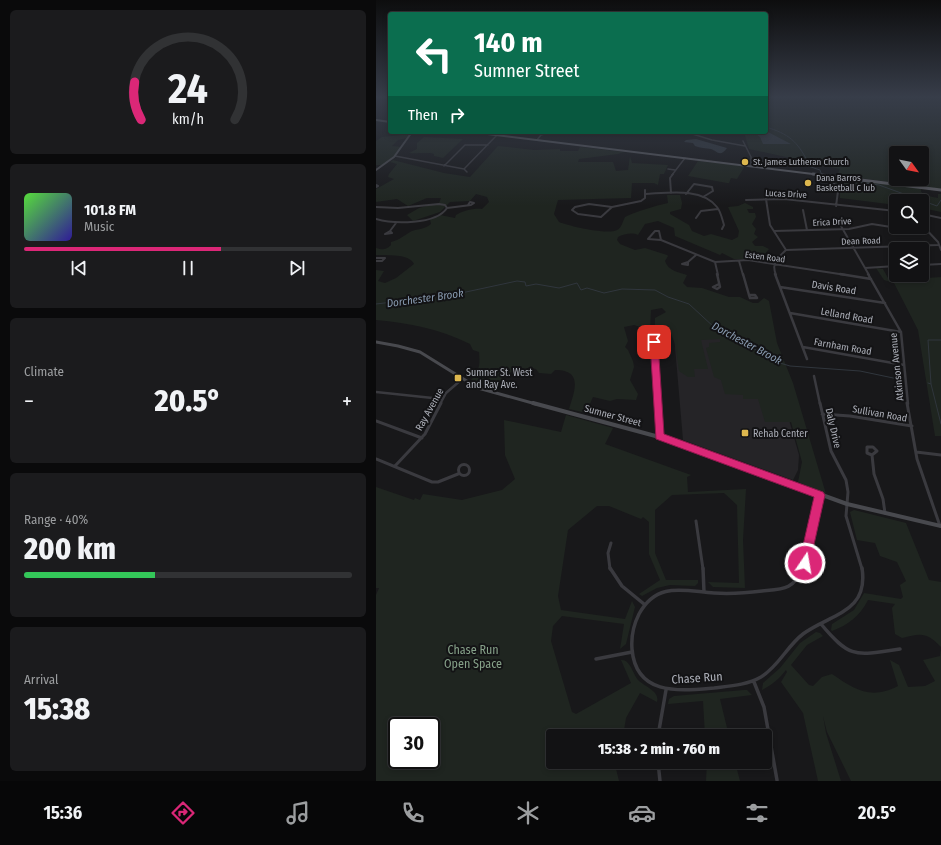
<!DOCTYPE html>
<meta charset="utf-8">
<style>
:root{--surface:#121214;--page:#1b1b1d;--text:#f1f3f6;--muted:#9c9ea0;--line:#313234;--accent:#db2777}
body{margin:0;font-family:"Fira Sans Condensed",sans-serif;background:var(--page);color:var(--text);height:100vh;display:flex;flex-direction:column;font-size:15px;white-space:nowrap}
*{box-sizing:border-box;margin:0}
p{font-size:13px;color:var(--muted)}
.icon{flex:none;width:22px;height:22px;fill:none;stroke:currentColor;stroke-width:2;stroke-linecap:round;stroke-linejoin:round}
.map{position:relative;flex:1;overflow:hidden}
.drawer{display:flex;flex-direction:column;gap:10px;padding:10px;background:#0a0a0b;width:376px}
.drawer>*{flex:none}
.hud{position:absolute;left:12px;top:12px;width:380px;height:122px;border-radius:4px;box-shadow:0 2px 6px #0003,0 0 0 1px var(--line);background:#0b6e4f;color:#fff;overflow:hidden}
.needle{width:26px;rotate:123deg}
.fabs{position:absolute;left:513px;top:146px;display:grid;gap:8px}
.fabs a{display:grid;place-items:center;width:40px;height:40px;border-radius:4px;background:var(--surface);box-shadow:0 2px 6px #0003,0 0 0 1px var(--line);font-size:20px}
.speed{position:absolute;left:12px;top:717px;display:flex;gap:8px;font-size:20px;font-weight:700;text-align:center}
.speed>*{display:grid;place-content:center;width:52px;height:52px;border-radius:50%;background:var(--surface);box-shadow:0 2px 6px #0003,0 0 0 1px var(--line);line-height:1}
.speed .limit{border:2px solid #111;border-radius:6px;background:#fff;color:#111}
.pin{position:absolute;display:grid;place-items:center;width:34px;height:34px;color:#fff;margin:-17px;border-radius:8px;box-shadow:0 2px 6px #0006}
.me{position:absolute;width:44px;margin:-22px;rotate:12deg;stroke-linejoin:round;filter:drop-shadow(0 0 3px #0008)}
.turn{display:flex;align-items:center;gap:14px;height:84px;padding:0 20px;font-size:18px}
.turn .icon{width:52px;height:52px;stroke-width:2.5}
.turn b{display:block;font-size:28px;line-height:34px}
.then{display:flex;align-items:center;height:38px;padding:0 20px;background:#0003;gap:8px;font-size:15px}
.big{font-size:30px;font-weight:800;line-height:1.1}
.drawer .card{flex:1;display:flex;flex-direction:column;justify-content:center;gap:6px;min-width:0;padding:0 14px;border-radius:6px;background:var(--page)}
.drawer .dial{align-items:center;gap:0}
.dial svg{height:104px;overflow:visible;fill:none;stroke:var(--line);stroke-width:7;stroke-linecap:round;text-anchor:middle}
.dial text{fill:var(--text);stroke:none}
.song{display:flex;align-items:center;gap:12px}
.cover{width:48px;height:48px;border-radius:6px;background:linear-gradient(135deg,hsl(110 70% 55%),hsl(250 70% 35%))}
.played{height:4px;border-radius:2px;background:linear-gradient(90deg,var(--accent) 60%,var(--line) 60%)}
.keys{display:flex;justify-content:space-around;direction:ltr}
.heat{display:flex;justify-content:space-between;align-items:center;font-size:22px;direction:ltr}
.charge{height:6px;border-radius:3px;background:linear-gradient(90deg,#34c759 40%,var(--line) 0)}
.trip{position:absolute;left:170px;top:729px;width:226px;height:40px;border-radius:4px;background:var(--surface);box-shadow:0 2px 6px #0003,0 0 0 1px var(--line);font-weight:800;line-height:40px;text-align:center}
.tabs{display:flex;height:64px;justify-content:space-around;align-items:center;background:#070708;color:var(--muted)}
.tabs .icon{width:28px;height:28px}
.tabs .on{color:var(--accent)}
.tabs b{font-size:18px;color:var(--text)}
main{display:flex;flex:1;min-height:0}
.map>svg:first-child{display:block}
.built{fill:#252427}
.green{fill:#1f2520;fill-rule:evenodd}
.water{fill:#30363d}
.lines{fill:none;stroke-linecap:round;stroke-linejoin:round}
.stream{stroke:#30363d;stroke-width:1}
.street-far4{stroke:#3a3a3f;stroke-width:1.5}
.street-far3{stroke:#3a3a3f;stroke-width:2}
.street-far2{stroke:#3a3a3f;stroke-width:2.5}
.street-far1{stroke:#3a3a3f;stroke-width:3}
.street{stroke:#3a3a3f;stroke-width:3.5}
.secondary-far2{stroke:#48494e;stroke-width:2}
.secondary-far1{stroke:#48494e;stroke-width:3}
.secondary{stroke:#48494e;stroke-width:4}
.primary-far1{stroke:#56575d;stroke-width:2}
.primary{stroke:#56575d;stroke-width:3}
.route{fill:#db2777;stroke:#8e194d}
.poi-dot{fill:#ddb74e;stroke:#131315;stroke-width:1.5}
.labels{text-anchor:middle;stroke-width:4;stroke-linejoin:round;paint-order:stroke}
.far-poi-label{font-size:9px;fill:#acafb8;stroke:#131315;text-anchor:start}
.far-street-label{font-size:9px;fill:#acafb8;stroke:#131315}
.street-label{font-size:10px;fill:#acafb8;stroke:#131315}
.poi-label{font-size:10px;fill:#acafb8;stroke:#131315;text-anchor:start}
.water-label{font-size:11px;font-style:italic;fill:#889aaf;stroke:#131315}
.near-park-label{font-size:12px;fill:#86a189;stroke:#131315}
.near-street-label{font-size:12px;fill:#acafb8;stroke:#131315}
</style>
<main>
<section class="drawer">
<div class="card dial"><svg viewBox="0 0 100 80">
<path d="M14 69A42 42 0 1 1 86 69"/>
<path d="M14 69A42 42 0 0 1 9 40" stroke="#db2777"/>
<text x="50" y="56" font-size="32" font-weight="700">24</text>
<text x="50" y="72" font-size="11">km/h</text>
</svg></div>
<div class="card">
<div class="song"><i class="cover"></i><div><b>101.8 FM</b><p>Music</p></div></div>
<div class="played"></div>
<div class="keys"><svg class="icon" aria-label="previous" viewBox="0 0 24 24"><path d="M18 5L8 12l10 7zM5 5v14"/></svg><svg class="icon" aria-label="pause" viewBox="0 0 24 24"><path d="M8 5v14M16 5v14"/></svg><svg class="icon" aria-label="next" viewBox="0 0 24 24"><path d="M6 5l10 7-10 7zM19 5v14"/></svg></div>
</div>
<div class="card"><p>Climate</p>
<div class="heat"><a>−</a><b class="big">20.5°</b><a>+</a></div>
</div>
<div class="card"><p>Range · 40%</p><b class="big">200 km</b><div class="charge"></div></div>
<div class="card"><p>Arrival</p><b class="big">15:38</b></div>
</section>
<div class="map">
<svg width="565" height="781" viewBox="0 0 565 781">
<rect width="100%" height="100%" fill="#18181a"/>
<path class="built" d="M297,323L394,353L423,455L422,470L417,480L307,440Z"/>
<path class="green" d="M390,97H565V189L461,175L464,169L373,149L368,132H390ZM520,153H546V179H520Z
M34,134L31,138L22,140L16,146L26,147L22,153L7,165H0V141L6,137Z
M48,137L87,139L67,158L58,156V154C55,152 39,154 33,153L41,149V143Z
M122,146L158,150L184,149V151H202L204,147L248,152L242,154L203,159L202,162H237L240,171L252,170L254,156L256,163L292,165L288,174H284L282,185L278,183H256L255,198L182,200L178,214L183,222C193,226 231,235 241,230C245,229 247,221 249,217C261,211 279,206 292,203L291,195H304L306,203L305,209L294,212V214L313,225L316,231L328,236L335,234L356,240L362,237L363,231L352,207L362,206L369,203L377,207V209H371L373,213H379L380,217L376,224L380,229L378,234L382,237L376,242L379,246H387L393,249L387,256L378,255L377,259H358L346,253L344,255L299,236L298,228L282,221L269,224L262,235C256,232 248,234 242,237L241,240L244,244L259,250L269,248L291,255L292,256L289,261C292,271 303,272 311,275L307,283L311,287L326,288L353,297H364L377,303H382L388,298L393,301L401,343L417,383L450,494L422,482L426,462L415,422H389L382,399H367V395L349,394L345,380L338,377L330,348L333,347V343L344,342V339L325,340L332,369H318L319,377H312L303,371L299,344L293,328L289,325H279V318L290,312L286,308L275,310L274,330L258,325L248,327L252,341L249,347L252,350L257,361L258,367L254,380L262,394L260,400L241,399L234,401L217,397L210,413L193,409C199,390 207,370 179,370L175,374L163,373L160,369L156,368C150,372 143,368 137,371C130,375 122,384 117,389L95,380C104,371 104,364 103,352L97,350L94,344C63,329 34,323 0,320V270L8,271L2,281L9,283L20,278L38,264C33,253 10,256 0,255V248C7,250 10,250 15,245V242C24,240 28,235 36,231C42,229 49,229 55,224L54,219L64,215L79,218L80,215C86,211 98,208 106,209L113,202L111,197L100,194L94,201L74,202L64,212L37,221L31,215L43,208L63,203L65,198H51L32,206L21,199L0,202V189L18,179L12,177L13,174L21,164L14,162L17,160L68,173L94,177Z
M322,161L369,166L361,179L355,178L353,183H351L312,176Z
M460,178L545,188V192L552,196L562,198V194H565V212L546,208V201H520V205L464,198V188L458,181Z
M500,268L507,269L512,278L524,280L565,277V436H559L542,330L518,283L508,280Z
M190,415L237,428L229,444L315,475L311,477L312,492L370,489L367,540L369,588L337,587L332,582L363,583L361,505L348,493L296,495L279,510V553L290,580H322V583L319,586L294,585L281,588L266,596L263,594L284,580L273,554V522L267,517L265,519L233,506H221L192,530L182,596L185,610L249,619L256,601L259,607L250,644L244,649L248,624L186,616L177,626L175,641L196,712L200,714L255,683L245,660C254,659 257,674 262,680C269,687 284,691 281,702L264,693L250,718L247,736H177V762H241L240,769L243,781H0V595L3,588H0V487L38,500L39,498L44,500L47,494L86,500L126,490L139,479L129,455L128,420L185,432ZM21,726H55V760H21Z
M478,510L530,523L553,580L565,582V647C551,632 545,633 526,638L519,634L516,608L519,604L492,600C484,616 472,625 456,631L455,630L456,624L478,610L488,593L525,599L527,597L524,585L530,581L521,562L504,556L499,543L481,540L474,512Z
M440,632L444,633L447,636L431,645L415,665L433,685L437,686L446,677L456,674C479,690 495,700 522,686L514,660L523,665L532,687L549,686L559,681L547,660L564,656L565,649V781H475L451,732L447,716L450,733L465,781H442L427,713L405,682L411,672L410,670C403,679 396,685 386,690L387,683L404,668L424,643Z
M368,690H371L376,695L344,699L353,736H329L327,701L292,704L293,699L298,696Z
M331,762H359L364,781H330Z"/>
<path class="water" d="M377,132H392L415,144H387L384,137Z
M320,139L351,148C344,158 341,151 335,149C330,148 324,148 319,146L317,143L308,142L310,140Z"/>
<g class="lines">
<path class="stream" d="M476,97H487
M390,127C413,134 421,141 432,162
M432,166L444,170L445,173
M448,177L453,178
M460,179L503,185L561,206L565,200
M0,304L76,295L141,281L149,282L150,286L160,284L183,288L201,283L205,290L211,288L228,293L246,289L279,290L292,297L313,304L339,328L404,363L414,366L484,371L522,379
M552,383L555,384L552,340H565
M555,384L565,424"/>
<path class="street-far4" d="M310,132L336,140L369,146
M161,140L165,135L175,132
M367,141L375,157V166
M19,156L88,169L91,172
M68,166L89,145H112
M88,169L121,135
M292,169L299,170
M296,175L309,158"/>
<path class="street-far3" d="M457,176V181L462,191L460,206
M0,185L2,186L0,187
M295,193L294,178L297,174
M269,194C291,193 326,187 341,207C345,212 346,219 348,225L346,229
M310,194L318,184L336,187L337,191L327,197
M390,199L394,225L410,250
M370,200L408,199L520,211
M213,204L236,207L225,217L202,214L196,210L199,207Z
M0,207L22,208L63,204L69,205L71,208C60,225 17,224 0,219
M236,207L265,201L269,198V190
M71,208L95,205L98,203L94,202L92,205
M427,210L431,230
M546,214L565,218
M320,218L325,211L342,209
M461,219L493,275
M546,225L562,242L565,250
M14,231L16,233L9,234Z
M14,231L20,223
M279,231H283L285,240L272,239Z
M398,231L473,229L496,224L515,227
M285,240L339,262L372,260L470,275
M410,250L562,245
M0,258H9L6,261H0
M363,261L367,275
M312,262V265L306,264Z
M312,262L320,255
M339,262L342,275
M546,265L565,264
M489,268L520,266
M400,275C395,263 401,259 410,250"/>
<path class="street-far2" d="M341,274L344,287L341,289L337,287L343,284
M367,274L373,295
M399,274L431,359
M464,274L495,279
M492,274L525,332L532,404
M404,287L509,303
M373,295H379L381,298H374Z
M414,313L525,332
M275,338L279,344L282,404
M427,347L528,365
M438,376L444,404
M0,392L66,399
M64,404L70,393L85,380"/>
<path class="street-far1" d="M282,403L284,437
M444,403L455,451L470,480L472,492L470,516L486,569
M531,403L541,459L564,526
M446,414L474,416L536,426
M0,421L46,438
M491,447H497L501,451L496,455L491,453Z
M540,452L565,455
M496,455L498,474L507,499L509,513
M0,459L56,482H62L82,474
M82.5 470a5.5 5.5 0 1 1 11 0a5.5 5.5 0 1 1-11 0Z
M19,466L49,434L65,403
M320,521L327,569
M234,569L232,553L235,543
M427,569L434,542L443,495"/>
<path class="street" d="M234,568L246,586L268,604
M327,568L328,592
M427,568C417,590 408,589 386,591C370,593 354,594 338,593C308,591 281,581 263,614C258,624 255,637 256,649C260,696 303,691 338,688C354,686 371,685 385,677C403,666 411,646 427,634C454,614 493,613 486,568
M445,624C475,660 480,655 524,649
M220,659L256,652
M378,682L388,707L401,780
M282,736L290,690
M282,762L284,781"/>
<path class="secondary-far2" d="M0,170L18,157L36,132"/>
<path class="secondary-far1" d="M0,342L22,346L44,352L102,388L160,404"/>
<path class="secondary" d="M157,403L298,441L471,504L565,526"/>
<path class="primary-far1" d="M0,120L14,122
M95,132L445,175"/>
<path class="primary" d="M437,174L565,190"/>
</g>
<linearGradient id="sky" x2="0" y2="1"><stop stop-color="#0d0d0e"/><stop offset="0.47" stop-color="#373d49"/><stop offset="1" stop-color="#373d49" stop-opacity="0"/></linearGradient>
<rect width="565" height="206" fill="url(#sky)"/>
<path class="route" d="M278,340L282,342L288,434L447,492L449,495L433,567L429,568L425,567L423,563L438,497L280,439L274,342Z"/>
<g class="poi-dot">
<circle cx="369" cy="162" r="4"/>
<circle cx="432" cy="183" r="4"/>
<rect x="78" y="374" width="8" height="8" rx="2"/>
<rect x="365" y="429" width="8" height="8" rx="2"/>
</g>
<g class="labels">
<g class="far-poi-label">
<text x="377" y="165">St. James Lutheran Church</text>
<text x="440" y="181">Dana Barros<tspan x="440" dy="10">Basketball C lub</tspan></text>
</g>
<g class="far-street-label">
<text transform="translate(410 194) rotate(3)" y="3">Lucas Drive</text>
<text transform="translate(456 222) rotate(-3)" y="3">Erica Drive</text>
<text transform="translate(485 241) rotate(-2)" y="3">Dean Road</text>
<text transform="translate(389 257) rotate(7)" y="3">Esten Road</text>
</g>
<g class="street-label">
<text transform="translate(458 287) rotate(9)" y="4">Davis Road</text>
<text transform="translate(471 315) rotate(10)" y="4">Lelland Road</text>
<text transform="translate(467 346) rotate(10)" y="4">Farnham Road</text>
<text transform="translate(520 367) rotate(-96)" y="4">Atkinson Avenue</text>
<text transform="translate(53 409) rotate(-61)" y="4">Ray Avenue</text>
<text transform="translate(504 413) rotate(10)" y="4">Sullivan Road</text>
<text transform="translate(237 415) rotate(15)" y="4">Sumner Street</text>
<text transform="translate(458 428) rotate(77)" y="4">Daly Drive</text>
</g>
<g class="poi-label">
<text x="90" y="376">Sumner St. West<tspan x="90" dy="12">and Ray Ave.</tspan></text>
<text x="377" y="437">Rehab Center</text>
</g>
<g class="water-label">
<text transform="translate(49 298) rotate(-8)" y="4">Dorchester Brook</text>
<text transform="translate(371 343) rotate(28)" y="4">Dorchester Brook</text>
</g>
<g class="near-park-label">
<text x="97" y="654">Chase Run<tspan x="97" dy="14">Open Space</tspan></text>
</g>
<g class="near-street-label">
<text transform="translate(321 678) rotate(-4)" y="4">Chase Run</text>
</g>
</g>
</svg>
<div class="fabs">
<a><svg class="needle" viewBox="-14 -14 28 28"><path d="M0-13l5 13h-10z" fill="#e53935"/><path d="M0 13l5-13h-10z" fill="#9c9ea0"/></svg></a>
<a><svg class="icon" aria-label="search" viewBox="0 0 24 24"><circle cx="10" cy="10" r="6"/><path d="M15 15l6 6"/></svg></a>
<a><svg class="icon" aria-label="layers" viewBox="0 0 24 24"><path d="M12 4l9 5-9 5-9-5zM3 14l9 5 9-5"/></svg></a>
</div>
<div class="speed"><div class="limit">30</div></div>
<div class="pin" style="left:278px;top:342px;background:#d93025"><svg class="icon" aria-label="arrive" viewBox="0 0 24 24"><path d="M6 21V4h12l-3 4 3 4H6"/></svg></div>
<svg class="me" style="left:429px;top:563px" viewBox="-20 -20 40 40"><circle r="17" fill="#db2777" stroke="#fff" stroke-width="3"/><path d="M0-11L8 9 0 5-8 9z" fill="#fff"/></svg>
<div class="trip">15:38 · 2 min · 760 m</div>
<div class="hud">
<div class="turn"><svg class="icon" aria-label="left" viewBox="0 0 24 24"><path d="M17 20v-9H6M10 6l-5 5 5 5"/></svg><div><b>140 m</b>Sumner Street</div></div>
<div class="then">Then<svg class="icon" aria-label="right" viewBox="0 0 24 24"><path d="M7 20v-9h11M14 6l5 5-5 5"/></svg></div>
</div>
</div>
</main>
<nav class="tabs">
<b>15:36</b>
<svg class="icon on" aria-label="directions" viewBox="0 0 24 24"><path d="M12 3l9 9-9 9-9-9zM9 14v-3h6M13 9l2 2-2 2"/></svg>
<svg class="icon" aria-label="music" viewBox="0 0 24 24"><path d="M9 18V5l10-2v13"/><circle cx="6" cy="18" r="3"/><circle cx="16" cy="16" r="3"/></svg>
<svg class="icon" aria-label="phone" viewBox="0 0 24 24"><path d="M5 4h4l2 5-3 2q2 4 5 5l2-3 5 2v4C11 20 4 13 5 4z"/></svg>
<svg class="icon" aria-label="climate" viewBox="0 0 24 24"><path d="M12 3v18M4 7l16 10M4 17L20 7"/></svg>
<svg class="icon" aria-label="car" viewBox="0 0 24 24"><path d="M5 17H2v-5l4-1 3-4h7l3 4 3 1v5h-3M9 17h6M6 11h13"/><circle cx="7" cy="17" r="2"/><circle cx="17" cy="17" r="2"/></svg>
<svg class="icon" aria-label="filters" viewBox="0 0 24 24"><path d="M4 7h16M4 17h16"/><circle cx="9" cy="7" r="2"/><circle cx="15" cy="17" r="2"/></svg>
<b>20.5°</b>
</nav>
